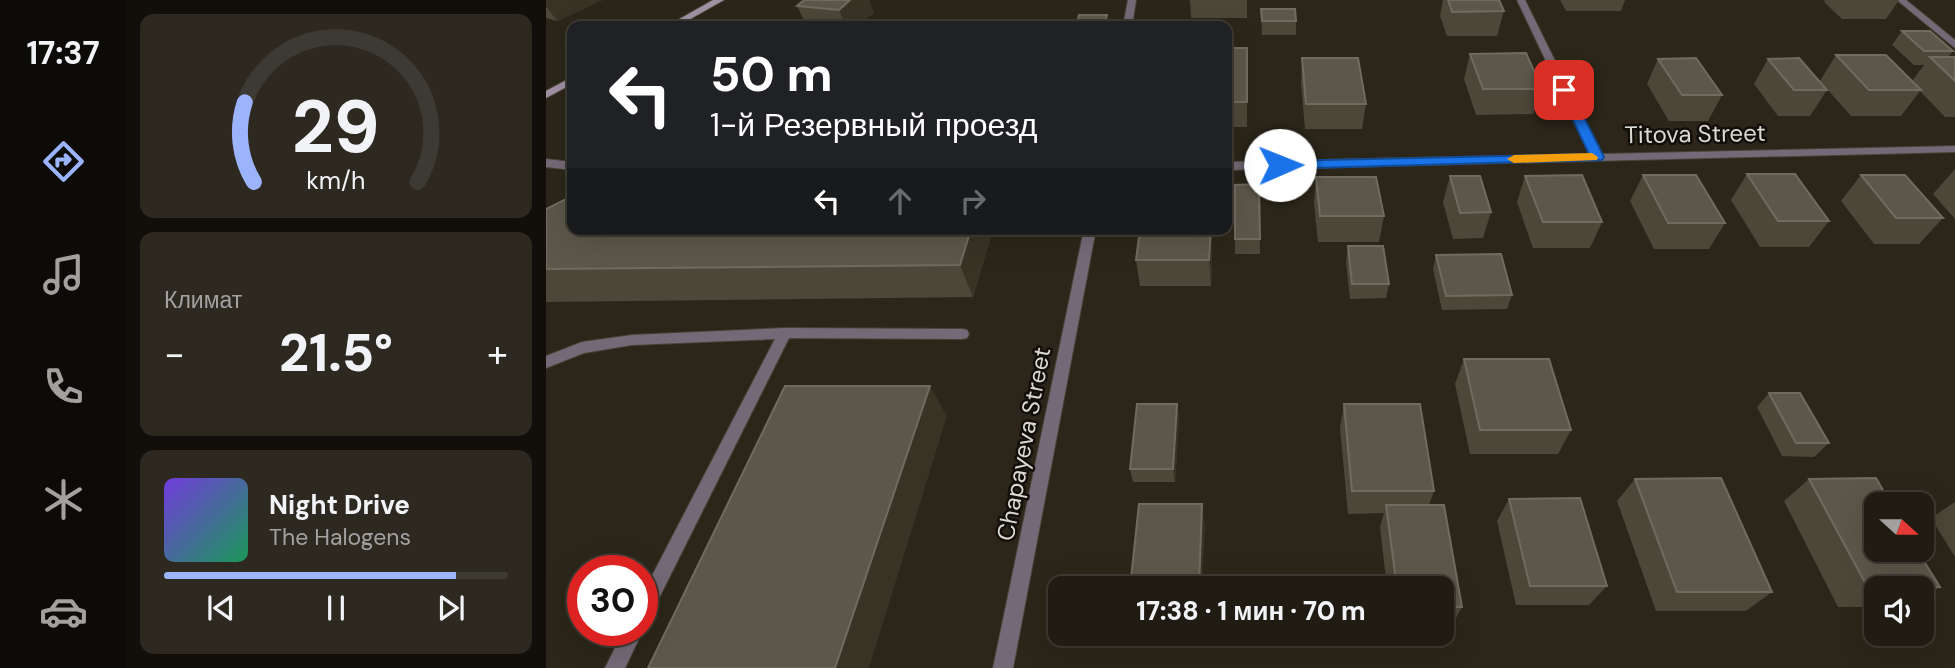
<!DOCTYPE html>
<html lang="ru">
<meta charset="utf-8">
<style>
:root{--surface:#201c13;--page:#2d2921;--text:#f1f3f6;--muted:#a2a1a0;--line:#3d3a33;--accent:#9bb4fd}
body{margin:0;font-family:"DM Sans",sans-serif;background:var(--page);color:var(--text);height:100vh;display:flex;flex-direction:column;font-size:26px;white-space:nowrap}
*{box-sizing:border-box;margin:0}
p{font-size:23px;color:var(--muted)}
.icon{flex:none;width:38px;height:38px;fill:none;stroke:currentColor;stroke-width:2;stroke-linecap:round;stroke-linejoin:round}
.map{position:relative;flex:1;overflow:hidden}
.drawer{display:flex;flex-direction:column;gap:14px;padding:14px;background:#120f0a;width:420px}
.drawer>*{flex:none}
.guide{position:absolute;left:21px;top:21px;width:665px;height:214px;border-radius:14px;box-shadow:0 7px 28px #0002,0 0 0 2px var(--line);background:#202124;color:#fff;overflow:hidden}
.needle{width:46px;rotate:111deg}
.buttons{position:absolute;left:1318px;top:492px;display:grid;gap:14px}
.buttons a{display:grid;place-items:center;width:70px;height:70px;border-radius:14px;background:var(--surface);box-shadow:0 7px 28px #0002,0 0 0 2px var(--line);font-size:35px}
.speed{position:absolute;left:21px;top:555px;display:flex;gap:14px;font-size:35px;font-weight:700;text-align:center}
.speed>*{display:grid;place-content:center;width:91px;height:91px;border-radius:50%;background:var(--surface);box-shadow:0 7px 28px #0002,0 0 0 2px var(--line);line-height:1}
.speed .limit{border:10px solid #d22;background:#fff;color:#111}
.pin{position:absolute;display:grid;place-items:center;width:60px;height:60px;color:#fff;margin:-30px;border-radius:14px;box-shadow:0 4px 10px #0006}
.me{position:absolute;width:77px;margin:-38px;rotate:89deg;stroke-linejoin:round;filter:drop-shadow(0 0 5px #0008)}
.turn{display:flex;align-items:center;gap:24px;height:147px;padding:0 28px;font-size:32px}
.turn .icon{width:91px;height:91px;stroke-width:2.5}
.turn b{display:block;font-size:49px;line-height:60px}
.lanes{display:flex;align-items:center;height:66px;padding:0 28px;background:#0003;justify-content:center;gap:35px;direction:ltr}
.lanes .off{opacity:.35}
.big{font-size:52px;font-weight:800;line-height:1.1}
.drawer .tile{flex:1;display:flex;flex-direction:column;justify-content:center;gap:10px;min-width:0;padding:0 24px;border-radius:14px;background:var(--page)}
.drawer .dial{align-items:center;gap:0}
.dial svg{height:182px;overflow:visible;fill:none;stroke:var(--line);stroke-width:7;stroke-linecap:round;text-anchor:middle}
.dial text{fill:var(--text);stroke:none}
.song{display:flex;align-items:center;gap:21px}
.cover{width:84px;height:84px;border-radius:10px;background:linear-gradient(135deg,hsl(260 70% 55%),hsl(150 70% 35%))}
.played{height:7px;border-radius:4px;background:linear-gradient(90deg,var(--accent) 85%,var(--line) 85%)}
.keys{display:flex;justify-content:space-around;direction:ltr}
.heat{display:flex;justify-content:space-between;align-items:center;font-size:38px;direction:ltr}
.trip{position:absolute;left:502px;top:576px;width:406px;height:70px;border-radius:14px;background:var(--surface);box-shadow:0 7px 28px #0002,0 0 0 2px var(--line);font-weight:800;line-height:70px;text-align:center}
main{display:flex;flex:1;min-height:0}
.tab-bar{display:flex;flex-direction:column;width:126px;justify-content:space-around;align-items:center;background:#0d0b08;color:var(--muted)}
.tab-bar .icon{width:49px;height:49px}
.tab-bar .on{color:var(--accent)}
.tab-bar b{font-size:32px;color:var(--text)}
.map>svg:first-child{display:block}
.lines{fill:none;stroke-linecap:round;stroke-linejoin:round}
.service-casing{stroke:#474336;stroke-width:2}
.minor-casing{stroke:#474336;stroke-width:2}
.secondary-casing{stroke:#474336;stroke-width:2}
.service{fill:#746a77;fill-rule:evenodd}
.minor{fill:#746a77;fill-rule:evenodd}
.secondary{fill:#a091a4;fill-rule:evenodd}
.wall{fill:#4d4739}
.shaded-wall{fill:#393326}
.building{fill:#5c574a;stroke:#706b5f;stroke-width:2}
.route{fill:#1a73e8;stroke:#114b97;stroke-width:2}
.slow{fill:#f59e0b}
.labels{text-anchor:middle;stroke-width:5;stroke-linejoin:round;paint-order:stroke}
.street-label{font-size:24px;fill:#dcd9d0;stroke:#120f0a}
</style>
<main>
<nav class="tab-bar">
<b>17:37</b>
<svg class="icon on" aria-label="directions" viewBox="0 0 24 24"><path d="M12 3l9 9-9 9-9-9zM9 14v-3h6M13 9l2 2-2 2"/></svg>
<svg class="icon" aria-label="music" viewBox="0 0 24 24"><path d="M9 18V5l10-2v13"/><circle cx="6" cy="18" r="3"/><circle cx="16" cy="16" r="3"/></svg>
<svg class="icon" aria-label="phone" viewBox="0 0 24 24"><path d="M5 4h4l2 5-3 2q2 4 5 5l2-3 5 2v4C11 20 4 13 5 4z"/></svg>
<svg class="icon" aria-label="climate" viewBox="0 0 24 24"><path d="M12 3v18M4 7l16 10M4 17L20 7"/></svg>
<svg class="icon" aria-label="car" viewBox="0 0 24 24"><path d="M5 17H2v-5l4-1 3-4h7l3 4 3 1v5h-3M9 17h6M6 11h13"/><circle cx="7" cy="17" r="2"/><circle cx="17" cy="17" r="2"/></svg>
</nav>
<section class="drawer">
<div class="tile dial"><svg viewBox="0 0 100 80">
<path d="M14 69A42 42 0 1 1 86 69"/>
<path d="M14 69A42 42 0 0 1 10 34" stroke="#9bb4fd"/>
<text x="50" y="56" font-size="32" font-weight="700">29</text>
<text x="50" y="72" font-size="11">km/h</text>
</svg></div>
<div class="tile"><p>Климат</p>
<div class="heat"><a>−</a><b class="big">21.5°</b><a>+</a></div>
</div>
<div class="tile">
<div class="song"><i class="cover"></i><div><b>Night Drive</b><p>The Halogens</p></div></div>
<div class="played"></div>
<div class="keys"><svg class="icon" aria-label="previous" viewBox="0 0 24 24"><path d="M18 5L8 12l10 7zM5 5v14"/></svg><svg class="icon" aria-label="pause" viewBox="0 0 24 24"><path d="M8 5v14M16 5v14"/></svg><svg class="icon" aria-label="next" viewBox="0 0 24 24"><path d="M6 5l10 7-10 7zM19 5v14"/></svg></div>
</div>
</section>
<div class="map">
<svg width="1409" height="668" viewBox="0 0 1409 668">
<rect width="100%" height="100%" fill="#2b2619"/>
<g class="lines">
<defs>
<path id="service" d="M239,328L416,329L421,330L423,334L421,338L416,339L243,338L102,620L96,623V595L229,339L86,345L38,353L0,368V356L36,342L86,335Z
M96,628L97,630L79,668H59L78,630H96Z"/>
<path id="minor" d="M582,0H590L586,26H577Z
M971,0H979L1055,154L1409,146V152L681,170V162L1044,154Z
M1351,0H1360L1409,40V48Z
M0,159L26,162V170L0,167Z
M538,229H550L467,668H447Z"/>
<path id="secondary" d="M167,0H178L132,26H121Z
M26,77V84L0,98V91Z"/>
</defs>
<use href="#service" class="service-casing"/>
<use href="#minor" class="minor-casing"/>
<use href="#secondary" class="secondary-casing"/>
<use href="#service" class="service"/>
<use href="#minor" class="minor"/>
<use href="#secondary" class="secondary"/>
</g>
<path class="wall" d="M0,0H56L11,21L0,18Z
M644,0H701V18H645Z
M897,0H953L958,11L951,36H901L894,16Z
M1014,0H1079L1075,11H1020Z
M1279,0H1353L1340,19H1296L1278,2Z
M251,6L328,12L313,26H261Z
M715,9L750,21V35H716Z
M1356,31L1407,51L1402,57H1409V117H1399L1374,91L1355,116H1305L1274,81L1290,55L1366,81L1378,65H1368L1346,45Z
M681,48H701V127H681Z
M924,54L996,89L987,114L930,115L918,79Z
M756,58L820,104L816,129H759L755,83Z
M1112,59L1176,95L1162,121H1123L1101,84Z
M1222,59L1281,90L1264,116H1232L1208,84Z
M1409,169V219L1387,194Z
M1201,174L1283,221L1263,247H1214L1185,200Z
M1097,175L1179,223L1163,249H1108L1084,201Z
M1315,175L1397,218L1373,244H1328L1295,201Z
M904,176L945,212L937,238L907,239L897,202Z
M979,176L1056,222L1044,248H987L971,202Z
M770,177L838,216L833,242H772L768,203Z
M713,184L714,254H689V239Z
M0,209L447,229L427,297L0,302Z
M802,246L843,284L840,298L804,299L800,261Z
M666,253L665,286H594L590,260Z
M890,255L966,295L961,309L896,310L887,269Z
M918,359L1025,430L1012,454H924L909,384Z
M1223,393L1283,443L1268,457L1236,456L1211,407Z
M631,404L633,417L629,482H587L584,469Z
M798,404L888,491L883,505L916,607L906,625H896V588H841L834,527L838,513L802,514L794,428Z
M1089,479L1226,592L1200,611H1110L1071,501Z
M1263,479L1394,587L1376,598V588H1330V607H1292L1238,501Z
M963,499L1061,586L1043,605H970L951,521Z
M1409,502V557L1385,518Z"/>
<path class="shaded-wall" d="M0,0H56L11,21L0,6Z
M304,0H323L328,12L313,26H300L293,10Z
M561,15L563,26H558Z
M425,229H447L427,297L414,265Z
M665,229L666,253L665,286L663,260Z
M384,386L401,416L323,668H289Z
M631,404L633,417L629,482L627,469Z
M656,504L659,526L656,588H653Z"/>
<path class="building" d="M258,0H304L293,10L251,6Z
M902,0H953L958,11L906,12Z
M715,9H749L750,21H716Z
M533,15H561L558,26H530Z
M150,23L163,26H143Z
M277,24L313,26H275Z
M1356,31H1384L1407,51H1378Z
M681,48H701V102H681Z
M980,53L996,89H937L924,54Z
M1290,55H1340L1375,90H1323Z
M1384,57H1409V81Z
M756,58H812L820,104H760Z
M1150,58L1176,95H1136L1112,59Z
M1253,58L1281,90H1248L1222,59Z
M1201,174H1249L1283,221H1232Z
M1036,175L1056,222H997L979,176Z
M1097,175H1150L1179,223H1122Z
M1315,175H1359L1397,218H1350Z
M904,176H934L945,212L914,213Z
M770,177H830L838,216H774Z
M713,184L714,239H689V185Z
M26,196V229H425L414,265L0,269V209Z
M594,229H665L663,260H590Z
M802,246H837L843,284H806Z
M955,254L966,295L900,296L890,255Z
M918,359H1003L1025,430H934Z
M239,386H384L289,668H102Z
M1223,393H1254L1283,443H1250Z
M591,404H631L627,469H584Z
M798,404H874L888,491H806Z
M1175,478L1226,592H1131L1089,479Z
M1330,478L1345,504H1330V550H1371L1394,587L1322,588L1263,479Z
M1034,498L1061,586H984L963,499Z
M593,504H656L653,588H584Z
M840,505H898L916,607H896V588H851Z"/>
<path class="route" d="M1018,86L1024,90L1058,157L1056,160L734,169L727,165L734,161L1043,154L1013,90Z"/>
<path class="slow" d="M1046,153L1052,157L1051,160L968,163L961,159L968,155Z"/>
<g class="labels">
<g class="street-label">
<text transform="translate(1149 134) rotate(-1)" y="8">Titova Street</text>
<text transform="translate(478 444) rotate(-79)" y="8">Chapayeva Street</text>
</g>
</g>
</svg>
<div class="buttons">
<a><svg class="needle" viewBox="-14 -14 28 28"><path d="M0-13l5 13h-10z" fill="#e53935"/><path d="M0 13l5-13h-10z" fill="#a2a1a0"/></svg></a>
<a><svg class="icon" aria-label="sound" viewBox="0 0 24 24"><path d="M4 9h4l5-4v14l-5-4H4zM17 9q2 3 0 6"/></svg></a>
</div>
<div class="speed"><div class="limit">30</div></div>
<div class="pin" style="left:1018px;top:90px;background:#d93025"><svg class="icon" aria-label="arrive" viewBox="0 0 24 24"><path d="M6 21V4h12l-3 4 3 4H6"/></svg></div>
<svg class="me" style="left:734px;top:165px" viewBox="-20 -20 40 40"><circle r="19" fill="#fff"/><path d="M0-13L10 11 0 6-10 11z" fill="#1a73e8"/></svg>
<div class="trip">17:38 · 1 мин · 70 m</div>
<div class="guide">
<div class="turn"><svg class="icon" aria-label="left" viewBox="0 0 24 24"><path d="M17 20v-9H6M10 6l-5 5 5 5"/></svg><div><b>50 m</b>1-й Резервный проезд</div></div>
<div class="lanes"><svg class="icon" aria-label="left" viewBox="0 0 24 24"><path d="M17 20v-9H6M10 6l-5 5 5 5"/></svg><svg class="icon off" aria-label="ahead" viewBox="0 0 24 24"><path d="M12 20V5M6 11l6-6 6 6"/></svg><svg class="icon off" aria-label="right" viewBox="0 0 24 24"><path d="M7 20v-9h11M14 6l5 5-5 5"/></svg></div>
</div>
</div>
</main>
